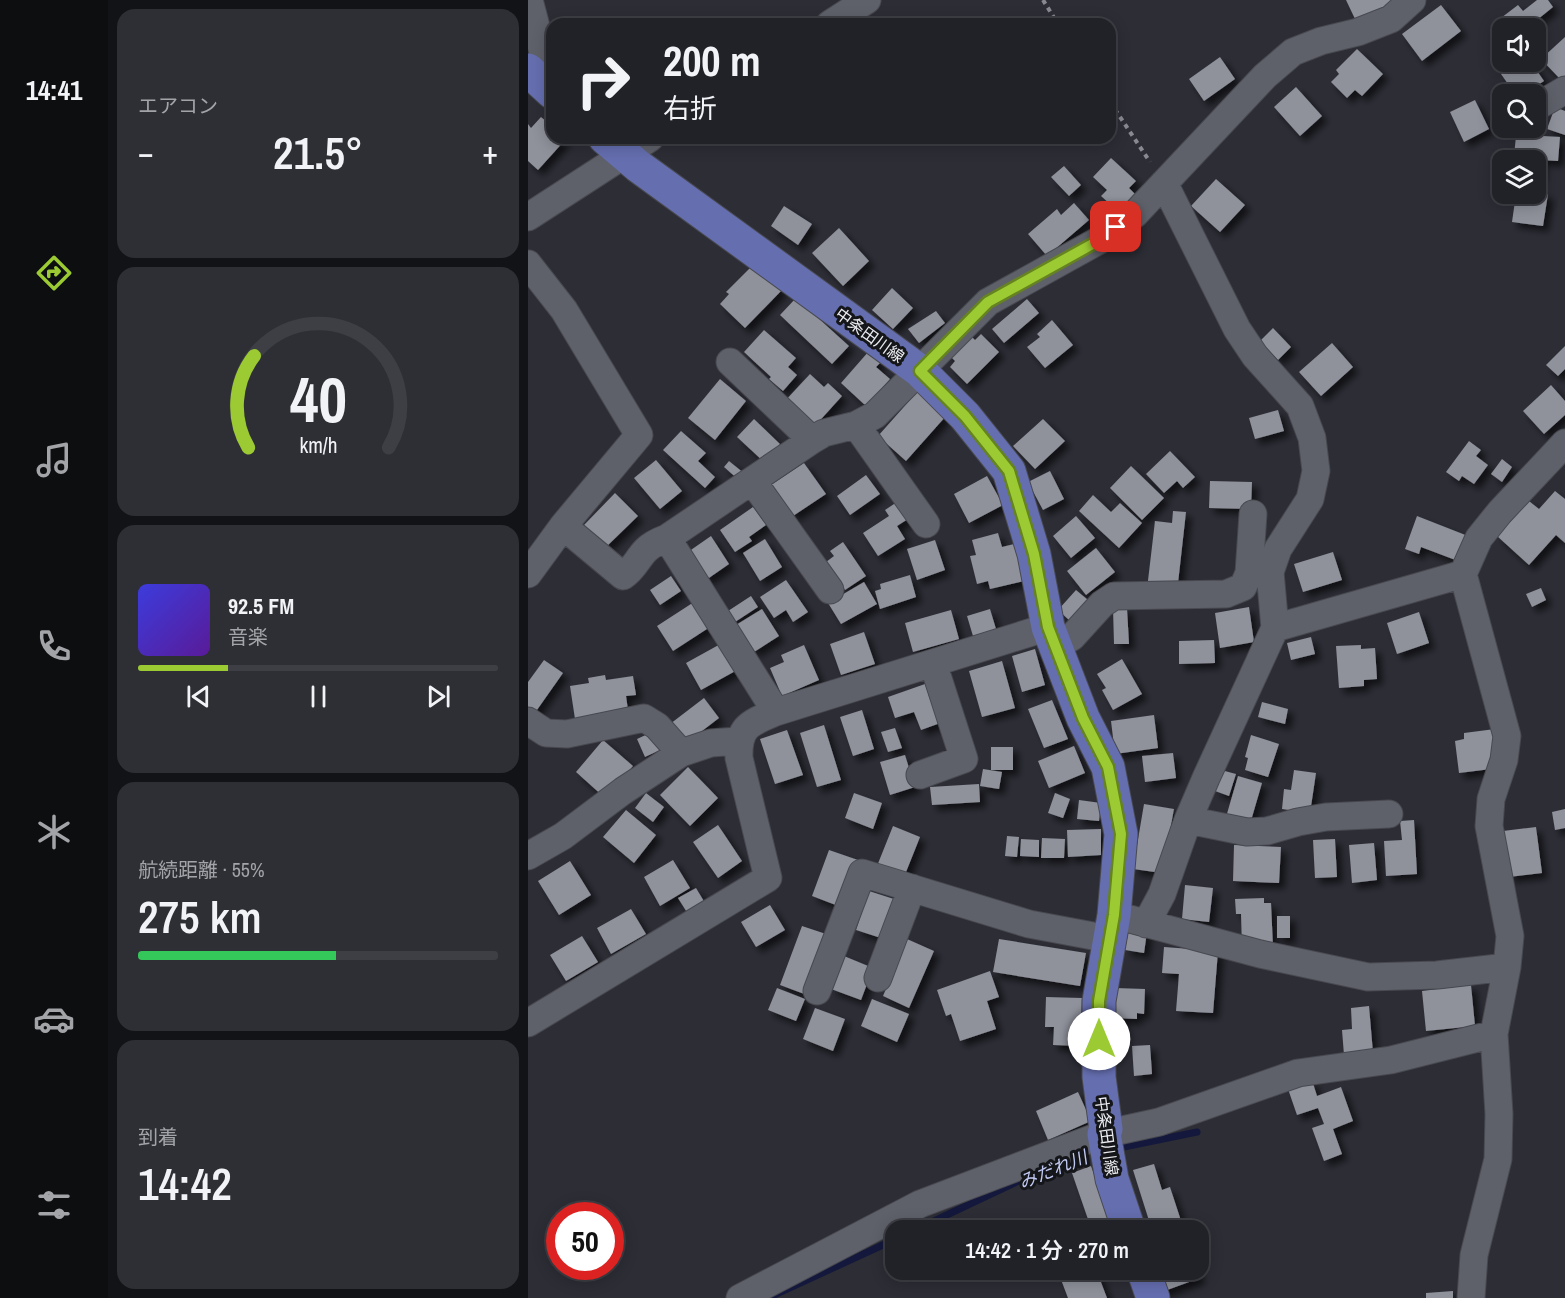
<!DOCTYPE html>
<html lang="ja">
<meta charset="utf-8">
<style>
:root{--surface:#212228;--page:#2d2f34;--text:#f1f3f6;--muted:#a2a4a8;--line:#3e3f45;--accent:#9cca32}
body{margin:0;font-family:"Archivo Narrow","Noto Sans JP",sans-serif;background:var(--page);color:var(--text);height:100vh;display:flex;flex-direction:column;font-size:22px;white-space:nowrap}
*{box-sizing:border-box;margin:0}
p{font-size:20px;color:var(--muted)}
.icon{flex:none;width:33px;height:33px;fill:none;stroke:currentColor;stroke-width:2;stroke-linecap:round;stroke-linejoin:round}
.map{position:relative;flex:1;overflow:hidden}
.drawer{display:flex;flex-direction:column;gap:9px;padding:9px;background:#121316;width:420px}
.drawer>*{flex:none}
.hud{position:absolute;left:18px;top:18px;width:570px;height:126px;border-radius:18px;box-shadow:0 3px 15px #0003,0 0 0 2px var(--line);background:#212228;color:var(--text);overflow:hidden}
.tools{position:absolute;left:964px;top:18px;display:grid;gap:12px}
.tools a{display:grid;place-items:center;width:54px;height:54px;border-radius:12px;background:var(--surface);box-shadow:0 3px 15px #0003,0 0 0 2px var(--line);font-size:30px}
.speed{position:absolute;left:18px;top:1202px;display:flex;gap:12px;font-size:30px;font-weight:700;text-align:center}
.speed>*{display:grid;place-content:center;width:78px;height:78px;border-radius:50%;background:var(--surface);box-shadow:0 3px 15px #0003,0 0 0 2px var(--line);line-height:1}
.speed .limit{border:9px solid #d22;background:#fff;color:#111}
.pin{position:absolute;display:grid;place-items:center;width:51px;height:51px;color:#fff;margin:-26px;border-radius:12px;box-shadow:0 3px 9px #0006}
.me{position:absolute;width:66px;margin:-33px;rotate:0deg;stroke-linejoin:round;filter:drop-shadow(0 0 4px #0008)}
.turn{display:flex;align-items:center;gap:21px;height:126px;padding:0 18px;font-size:27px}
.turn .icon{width:78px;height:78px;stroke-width:2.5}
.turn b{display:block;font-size:42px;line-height:51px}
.big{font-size:45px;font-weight:600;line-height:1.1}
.drawer .card{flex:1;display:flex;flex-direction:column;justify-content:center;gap:9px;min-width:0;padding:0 21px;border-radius:18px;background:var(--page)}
.drawer .dial{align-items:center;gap:0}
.dial svg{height:156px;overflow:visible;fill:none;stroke:var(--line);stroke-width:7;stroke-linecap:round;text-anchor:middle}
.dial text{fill:var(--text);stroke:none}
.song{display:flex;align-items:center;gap:18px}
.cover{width:72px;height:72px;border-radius:9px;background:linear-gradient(135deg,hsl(240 70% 55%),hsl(270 70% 35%))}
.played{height:6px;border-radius:3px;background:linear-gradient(90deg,var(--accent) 25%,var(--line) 25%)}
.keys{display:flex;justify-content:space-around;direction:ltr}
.heat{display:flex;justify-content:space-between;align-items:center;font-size:33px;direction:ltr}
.charge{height:9px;border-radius:4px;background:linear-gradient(90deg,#34c759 55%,var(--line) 0)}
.trip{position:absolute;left:357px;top:1220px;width:324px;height:60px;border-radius:18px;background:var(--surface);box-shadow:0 3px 15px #0003,0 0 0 2px var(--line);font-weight:600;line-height:60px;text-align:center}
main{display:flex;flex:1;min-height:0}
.menu{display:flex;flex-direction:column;width:108px;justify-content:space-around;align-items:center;background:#0d0e10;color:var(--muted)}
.menu .icon{width:42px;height:42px}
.menu .selected{color:var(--accent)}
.menu b{font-size:27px;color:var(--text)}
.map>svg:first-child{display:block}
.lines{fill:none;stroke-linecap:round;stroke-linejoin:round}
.stream{stroke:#14183c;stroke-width:7}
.building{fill:#8f919b;filter:url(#shadow)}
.minor-casing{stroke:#484950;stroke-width:29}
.major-casing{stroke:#484950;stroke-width:35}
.path{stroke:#898a91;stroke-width:4;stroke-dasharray:4.5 4.5;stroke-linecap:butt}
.minor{stroke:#5f616a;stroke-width:27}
.major{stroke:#656eaf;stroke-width:33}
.route-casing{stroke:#658320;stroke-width:15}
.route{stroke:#9cca32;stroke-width:10}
.labels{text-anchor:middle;stroke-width:6;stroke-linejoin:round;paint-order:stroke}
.street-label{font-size:16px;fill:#ebecf1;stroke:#151619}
.water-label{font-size:18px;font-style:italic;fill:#c0c9f3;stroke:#151619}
</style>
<main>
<nav class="menu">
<b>14:41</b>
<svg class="icon selected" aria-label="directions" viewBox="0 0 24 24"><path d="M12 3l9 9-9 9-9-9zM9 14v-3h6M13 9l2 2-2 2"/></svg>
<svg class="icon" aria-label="music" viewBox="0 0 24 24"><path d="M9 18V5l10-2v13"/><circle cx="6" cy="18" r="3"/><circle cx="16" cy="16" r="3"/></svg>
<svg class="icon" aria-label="phone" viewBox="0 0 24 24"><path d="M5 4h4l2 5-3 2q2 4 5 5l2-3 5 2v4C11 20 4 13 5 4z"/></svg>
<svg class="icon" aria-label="climate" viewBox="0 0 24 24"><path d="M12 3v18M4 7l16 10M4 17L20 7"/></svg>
<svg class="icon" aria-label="car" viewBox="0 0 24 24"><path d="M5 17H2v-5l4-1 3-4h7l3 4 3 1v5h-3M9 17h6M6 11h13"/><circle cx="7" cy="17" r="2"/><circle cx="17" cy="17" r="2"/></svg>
<svg class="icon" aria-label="filters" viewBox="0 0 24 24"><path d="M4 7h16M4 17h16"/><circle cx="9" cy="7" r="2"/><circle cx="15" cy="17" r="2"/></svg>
</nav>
<section class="drawer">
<div class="card"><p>エアコン</p>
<div class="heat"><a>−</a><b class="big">21.5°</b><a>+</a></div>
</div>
<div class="card dial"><svg viewBox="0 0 100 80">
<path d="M14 69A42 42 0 1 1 86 69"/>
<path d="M14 69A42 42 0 0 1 17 22" stroke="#9cca32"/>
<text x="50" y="56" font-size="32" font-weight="700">40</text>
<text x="50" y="72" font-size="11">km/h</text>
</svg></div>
<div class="card">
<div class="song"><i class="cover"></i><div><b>92.5 FM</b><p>音楽</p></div></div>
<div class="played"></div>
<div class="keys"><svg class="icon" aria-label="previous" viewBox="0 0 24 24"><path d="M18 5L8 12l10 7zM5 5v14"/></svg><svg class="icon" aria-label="pause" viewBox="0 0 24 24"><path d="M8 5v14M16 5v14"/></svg><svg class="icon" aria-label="next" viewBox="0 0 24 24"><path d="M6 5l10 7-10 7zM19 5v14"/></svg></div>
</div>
<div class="card"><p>航続距離 · 55%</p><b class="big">275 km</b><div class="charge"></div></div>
<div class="card"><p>到着</p><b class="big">14:42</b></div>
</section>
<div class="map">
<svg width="1037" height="1298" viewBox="0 0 1037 1298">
<defs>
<filter id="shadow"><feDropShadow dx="5.5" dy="5.5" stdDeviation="3" flood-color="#0009"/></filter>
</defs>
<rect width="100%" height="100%" fill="#2c2d35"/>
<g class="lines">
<path class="stream" d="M586,1149L669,1132
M387,1230L499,1177
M242,1297L368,1239"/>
</g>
<path class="building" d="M818,0H866L868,3L828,21Z
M1009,0H1020L1025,7L1004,24L1008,28H974L969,21L990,5L995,11Z
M913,5L933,31L894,61L874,34Z
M1037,37V78L1034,81L1013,59Z
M829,49L855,74L834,96L827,90L819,98L803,82L811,74L808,70Z
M692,57L707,79L676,101L661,79Z
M991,62H1003L1016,81L996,94H987L973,74Z
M768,87L794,116L772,136L746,107Z
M947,100L961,129L936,142L922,112Z
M1027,107L1037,111V135L1019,129Z
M13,117L24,126V138L38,139L10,170L0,161V124L3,128Z
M998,135L1032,137L1030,161L1013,160L1012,176L1008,175V160H996L997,157L986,156L988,136L998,137Z
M583,158L608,181L601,188L609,196L593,214L573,196L579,190L565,177Z
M536,166L553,185L541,196L523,177Z
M688,179L717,205L692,232L663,206Z
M1008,192L1020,194L1015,226L984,222L988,194Z
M546,203L561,220L519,256L500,234L529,209L533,215Z
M256,206L284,224L270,245L243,226Z
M311,228L341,261L315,286L284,253Z
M227,263L254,290L217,328L192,304L201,294L198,292Z
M364,288L385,308L365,329L344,310Z
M268,298L321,346L304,364L252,315Z
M499,299L511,313L476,343L464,329Z
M408,311L417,323L391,343L380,329Z
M524,320L545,345L517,368L499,347L512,337L509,334Z
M745,328L763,347L750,360L732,341Z
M236,330L268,358L260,367L269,375L255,391L241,379L243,377L216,352Z
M439,332L447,340L453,334L471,352L439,384L422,367L427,361L419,353Z
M804,343L825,367L793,396L771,372Z
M1037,346V369L1030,376L1018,365Z
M341,351L353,362L348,367L362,379L338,406L313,383Z
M282,374L296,387L300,383L314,396L286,427L257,401Z
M192,379L218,401L187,440L160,418Z
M1023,385L1037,401V415L1016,434L995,411Z
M390,391L418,416L378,461L350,436Z
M750,410L756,431L727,439L721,418Z
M226,419L252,444L236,462L209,437Z
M515,419L537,441L507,469L485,446Z
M153,431L178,453L170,461L187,477L177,488L135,450Z
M941,441L953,450L948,456L960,465L946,484L934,476L931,481L918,472Z
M642,451L667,477L655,488L649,481L636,493L618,474Z
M974,459L984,467L974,482L963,474Z
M128,460L154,491L132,509L106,478Z
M201,461L217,474L212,481L196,467Z
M276,463L298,494L265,516L243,485Z
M603,466L636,498L614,520L582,488Z
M522,471L536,499L515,510L500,482Z
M338,475L352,494L322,515L309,496Z
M459,476L475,505L441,523L426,494Z
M682,481L724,482L723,509L681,508Z
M1027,491L1037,499V543L1028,535L1001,565L969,536L1001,501L1011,509Z
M87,493L110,516L78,547L56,525Z
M565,495L583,512L592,503L614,523L591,548L551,511Z
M369,502L380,519L369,526L377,539L350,556L335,533L361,516L357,510Z
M225,507L238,525L221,537L224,541L207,552L192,530Z
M645,511L658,512L649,592L619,589L627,521L644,523Z
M548,516L567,538L543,558L525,536Z
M889,516L940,536L930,561L893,547L891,554L877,549Z
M470,533L474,547L486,544L496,581L462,589L460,581L449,584L442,556L448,555L444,540Z
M183,536L201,564L178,580L160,552Z
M237,539L254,567L232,581L215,553Z
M407,540L417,570L389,580L379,549Z
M315,542L338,576L317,590L298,562L306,556L302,551Z
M568,548L587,572L558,595L539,571Z
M805,552L814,580L775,592L766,564Z
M382,575L388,597L352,609L347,591L353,589L352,584Z
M143,576L153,591L132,605L122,590Z
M258,580L280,612L265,622L258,610L246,618L232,597Z
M336,582L349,604L313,624L300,603Z
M1013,588L1018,600L1004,607L998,594Z
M548,590L560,600L541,620L530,610Z
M223,596L230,607L207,622L200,611Z
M166,602L182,627L145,651L129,626Z
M721,607L726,642L692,648L687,613Z
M585,608H599L601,644H586Z
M234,609L251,636L226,652L208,625Z
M462,609L468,629L445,636L439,616Z
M423,610L431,639L385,652L377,623Z
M891,612L901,643L869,654L859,623Z
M336,632L347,664L313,675L302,644Z
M783,637L787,654L763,660L759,643Z
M686,640L687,663L651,664V641Z
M196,642L211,669L173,690L158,663Z
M276,645L291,680L254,696L242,668L256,662L253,655Z
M833,645V649L847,648L849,679L836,680V686L811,688L808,646Z
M507,649L517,685L494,692L484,656Z
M594,659L614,694L585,710L574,690L578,688L569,674Z
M16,660L35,673L4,717L0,714V682Z
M474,661L487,708L454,717L441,671Z
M77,675L78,680L105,676L108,695L98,696L100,710L47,719L42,686L61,683L60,678Z
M397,684L401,696L406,695L415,722L393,730L386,712L367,718L360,697Z
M176,698L191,718L157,744L142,724Z
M524,700L540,739L516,748L500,709Z
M734,702L760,709L757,724L730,717Z
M334,710L346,749L325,756L312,717Z
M626,715L630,748L587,754L583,721Z
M296,725L313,780L289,787L272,733Z
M367,728L374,748L360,752L353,732Z
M967,729L971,768L931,773L927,741L936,739V733Z
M259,730L275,775L247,784L232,739Z
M124,732L132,750L117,757L109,739Z
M723,735L751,744L740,777L717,770L720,758L717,757Z
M75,740L105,766L77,798L48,772Z
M546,746L557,773L521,788L510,761Z
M463,747H485V770H463Z
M645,753L648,778L617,782L614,756Z
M377,755L387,787L362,795L352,762Z
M160,767L190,798L162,826L132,795Z
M455,769L474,772L471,789L452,786Z
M693,770L708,774L701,796L687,791Z
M766,770L788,773L782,813L754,809L756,789L763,790Z
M710,776L734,783L722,824L698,817Z
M451,784L452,802L404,805L402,787Z
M118,793L136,807L125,822L107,808Z
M326,793L354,803L345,829L317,818Z
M527,793L542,799L535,818L520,813Z
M551,800L573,803L571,821L549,819Z
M616,804L646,809L634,873L605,869Z
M1037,809V828L1027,830L1024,812Z
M98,810L128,835L106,863L75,837Z
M886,820L889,874L858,876L856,841L874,840L872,821Z
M190,825L214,861L190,878L165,842Z
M365,826L392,837L376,877L349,866Z
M1008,827L1014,873L981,877L975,831Z
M573,829V855L540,857L539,830Z
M479,836L491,837L489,857L477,856Z
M514,838L537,839L536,858H513Z
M493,839L511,840V857L492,856Z
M807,839L809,877L787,878L785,840Z
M846,843L849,880L824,883L821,845Z
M706,845L753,847L751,883L705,881Z
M301,850L330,860L313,907L284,896Z
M145,860L162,888L132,906L116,877Z
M42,861L63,895L31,915L10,881Z
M657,885L685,888L681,922L654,919Z
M168,888L177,903L160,914L150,898Z
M341,891L369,900L356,939L328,930Z
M736,898V903H743L745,947L714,948L713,914H708L707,899Z
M242,905L257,930L228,947L213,922Z
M103,909L118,934L83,954L69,928Z
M749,916H762V938H749Z
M274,926L301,935L279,995L252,985Z
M601,929L619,932L616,953L597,950Z
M54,936L70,962L38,981L22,955Z
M379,939L406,951L381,1008L355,996Z
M471,939L558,953L552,986L465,972Z
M636,947L690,951L685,1013L648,1011L651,974L634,973Z
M316,956L345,968L333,1000L303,989Z
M462,971L471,997L459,1001L468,1029L432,1041L423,1014L418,1016L409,990Z
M943,985L947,1026L898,1031L894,991Z
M249,988L277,999L268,1021L240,1010Z
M587,988L617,989L616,1014L609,1013V1019L585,1018Z
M518,997L554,998L552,1046L525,1045L526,1027H517Z
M344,999L381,1014L369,1042L333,1026Z
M841,1006L845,1053L816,1055L814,1030L824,1029L823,1008Z
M287,1008L317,1019L305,1051L275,1039Z
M622,1045L624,1074L606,1076L604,1046Z
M784,1080L789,1096L813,1087L825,1121L805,1129L814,1154L796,1161L784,1128L796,1124L790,1108L769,1115L760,1089Z
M550,1092L563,1121L520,1140L508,1111Z
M626,1164L634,1190L642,1187L656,1230H624L605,1170Z
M563,1166L581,1219L562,1225L544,1173Z
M451,1220L457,1230H434Z
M529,1269H568L579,1298H540Z
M634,1269H668L672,1278L631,1293L625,1276L636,1272Z
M925,1291V1298H898V1293Z"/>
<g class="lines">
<defs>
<path id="minor" d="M1,0L20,72V89
M302,24L339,0
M1008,107L1037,90
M0,217L122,138
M0,264L36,310L111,435L35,526L0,574
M202,362L284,440
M328,425L398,524
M225,482L302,590
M35,526L95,576C106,569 109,559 118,550C124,544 131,541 139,538
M747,628L935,574
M526,647L544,637L574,604L586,596L698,594L715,587L721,573L725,514
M248,712L139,538L284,440L296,433L328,425L347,415L460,302L570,241L607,214L737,76L765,52L793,41L830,32L863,19L884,0
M0,721L18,733L39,734L116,718L129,726L153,753
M392,775L436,759L405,663
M660,820L719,832L739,831L770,822L798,817L861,814
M0,856L35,836L95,791L153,753L183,743L210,741
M602,919L732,954L840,977L909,975L979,967
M618,924L634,894L660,820L678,778L747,628L742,572L750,549L782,499L788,471L784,438L772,406L727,356L709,329L636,183
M350,978L384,888
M289,991L334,873L501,924L581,939
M0,1023L240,878L211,758C210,726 222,723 248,712L520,627
M212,1298L392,1204L576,1134L631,1122L770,1073L863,1060L966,1034
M943,1298L946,1255L970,1159L971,1114L966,1034L979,967L982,936L961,826L963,799L976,760L979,736L935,574L951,538L972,512L1037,443"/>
<path id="major" d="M0,70L24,92
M77,138L110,166L392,371L437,416L481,471L506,554L520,627L555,718L580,767L593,834L586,915L571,1001V1077L578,1129L576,1134L584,1179L601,1230
M615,1269L625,1298"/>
</defs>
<use href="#minor" class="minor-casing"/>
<use href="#major" class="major-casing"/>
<path class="path" d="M515,0L530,24
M582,102L622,162"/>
<use href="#minor" class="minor"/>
<use href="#major" class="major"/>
</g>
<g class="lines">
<defs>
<path id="route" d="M571,1039V1001L586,915L593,834L580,767L555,718L520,627L506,554L481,471L437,416L392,371L460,302L570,241L588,227"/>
</defs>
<use href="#route" class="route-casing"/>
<use href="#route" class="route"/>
</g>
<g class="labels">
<g class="street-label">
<text transform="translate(342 335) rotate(36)" y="6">中条田川線</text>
<text transform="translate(579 1136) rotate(82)" y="6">中条田川線</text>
</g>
<g class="water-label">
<text transform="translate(525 1170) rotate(-22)" y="6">みだれ川</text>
</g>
</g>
</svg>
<div class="tools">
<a><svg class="icon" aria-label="sound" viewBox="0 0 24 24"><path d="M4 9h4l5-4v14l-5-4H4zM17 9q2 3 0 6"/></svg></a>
<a><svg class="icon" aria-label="search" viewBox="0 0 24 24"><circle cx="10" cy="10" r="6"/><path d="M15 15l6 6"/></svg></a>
<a><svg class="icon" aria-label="layers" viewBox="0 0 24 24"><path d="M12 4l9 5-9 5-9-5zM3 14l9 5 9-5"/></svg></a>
</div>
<div class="speed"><div class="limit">50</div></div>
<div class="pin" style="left:588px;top:227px;background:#d93025"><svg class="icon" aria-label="arrive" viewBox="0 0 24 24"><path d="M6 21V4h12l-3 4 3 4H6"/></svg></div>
<svg class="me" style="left:571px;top:1039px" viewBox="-20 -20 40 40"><circle r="19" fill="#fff"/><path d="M0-13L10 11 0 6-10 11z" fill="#9cca32"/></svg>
<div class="trip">14:42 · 1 分 · 270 m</div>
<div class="hud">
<div class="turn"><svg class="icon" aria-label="right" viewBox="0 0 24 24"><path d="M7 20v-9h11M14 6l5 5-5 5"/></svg><div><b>200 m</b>右折</div></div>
</div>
</div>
</main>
